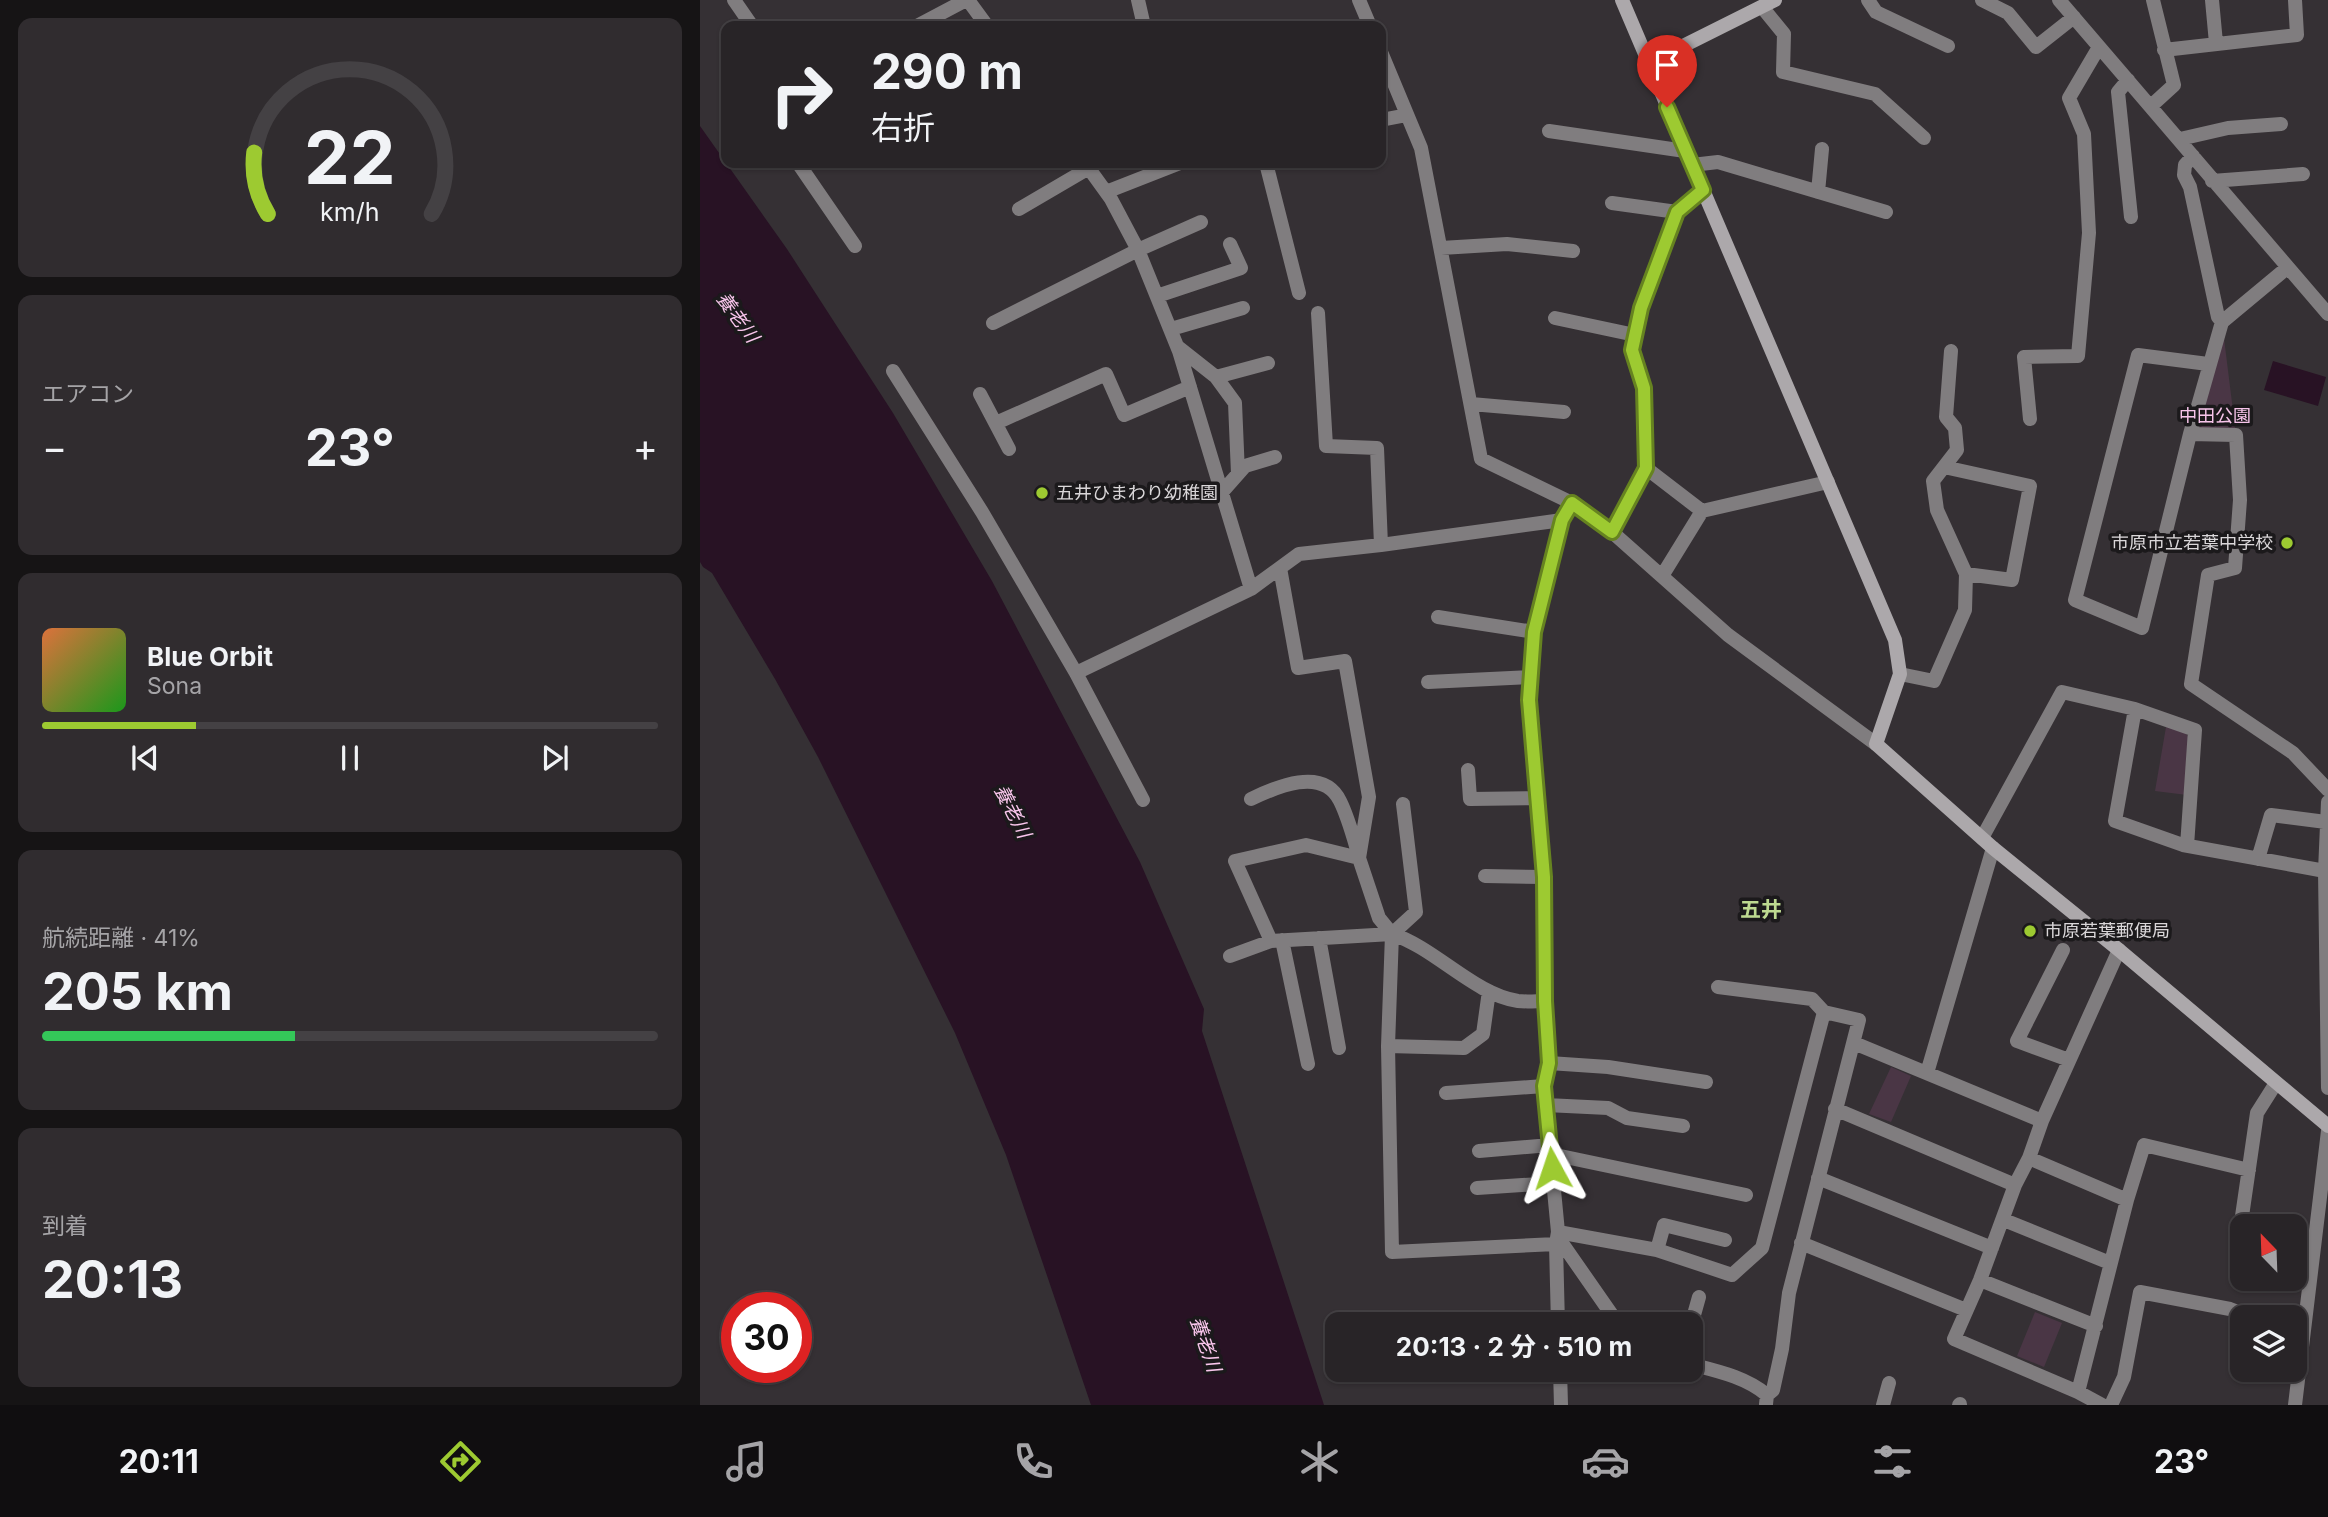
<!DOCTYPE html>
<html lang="ja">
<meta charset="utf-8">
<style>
:root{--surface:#282427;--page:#302c2f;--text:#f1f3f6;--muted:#a5a4a7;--line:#444144;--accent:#9dca31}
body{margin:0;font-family:Inter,"Noto Sans JP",sans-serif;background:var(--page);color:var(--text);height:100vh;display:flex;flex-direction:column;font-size:26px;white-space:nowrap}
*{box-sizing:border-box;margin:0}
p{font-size:23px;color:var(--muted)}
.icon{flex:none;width:38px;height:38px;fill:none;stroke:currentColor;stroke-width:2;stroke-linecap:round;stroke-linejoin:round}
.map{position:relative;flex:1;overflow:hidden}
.panel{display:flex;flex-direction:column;gap:18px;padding:18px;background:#161415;width:700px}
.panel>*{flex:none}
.top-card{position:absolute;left:21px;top:21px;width:665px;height:147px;border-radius:14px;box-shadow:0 2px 5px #0004,0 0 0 2px var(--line);background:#282427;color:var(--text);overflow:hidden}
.needle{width:46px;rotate:337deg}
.buttons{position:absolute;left:1530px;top:1214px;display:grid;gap:14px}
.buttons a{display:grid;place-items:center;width:77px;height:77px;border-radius:14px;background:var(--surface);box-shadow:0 2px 5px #0004,0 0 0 2px var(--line);font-size:35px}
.speed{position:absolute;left:21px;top:1292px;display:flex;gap:14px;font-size:35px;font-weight:700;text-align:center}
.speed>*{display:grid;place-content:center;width:91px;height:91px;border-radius:50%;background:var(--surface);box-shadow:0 2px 5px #0004,0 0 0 2px var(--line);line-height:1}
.speed .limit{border:10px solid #d22;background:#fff;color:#111}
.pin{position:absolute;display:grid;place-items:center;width:60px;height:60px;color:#fff;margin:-72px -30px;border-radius:50% 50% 50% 0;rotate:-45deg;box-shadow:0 0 7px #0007}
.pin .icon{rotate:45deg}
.me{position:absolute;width:77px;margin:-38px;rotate:355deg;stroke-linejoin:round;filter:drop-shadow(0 0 5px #0008)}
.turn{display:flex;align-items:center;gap:24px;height:147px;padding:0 35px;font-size:32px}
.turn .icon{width:91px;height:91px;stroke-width:2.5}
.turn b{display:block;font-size:49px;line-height:60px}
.big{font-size:52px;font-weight:700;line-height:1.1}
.panel .tile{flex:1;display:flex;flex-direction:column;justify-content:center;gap:10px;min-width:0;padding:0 24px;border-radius:14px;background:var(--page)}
.panel .dial{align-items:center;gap:0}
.dial svg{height:182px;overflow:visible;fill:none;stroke:var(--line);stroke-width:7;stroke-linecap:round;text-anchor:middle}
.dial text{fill:var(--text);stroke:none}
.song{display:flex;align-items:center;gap:21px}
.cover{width:84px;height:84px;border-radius:10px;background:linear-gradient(135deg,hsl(20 70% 55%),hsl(120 70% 35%))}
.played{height:7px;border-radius:4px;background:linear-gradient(90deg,var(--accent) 25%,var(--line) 25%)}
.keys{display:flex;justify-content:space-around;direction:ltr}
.heat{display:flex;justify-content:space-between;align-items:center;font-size:38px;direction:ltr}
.charge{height:10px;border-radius:5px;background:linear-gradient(90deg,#34c759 41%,var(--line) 0)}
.trip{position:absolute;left:625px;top:1312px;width:378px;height:70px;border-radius:14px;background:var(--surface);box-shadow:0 2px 5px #0004,0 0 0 2px var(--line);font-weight:700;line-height:70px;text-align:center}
.menu{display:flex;height:112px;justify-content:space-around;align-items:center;background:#100e10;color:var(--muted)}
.menu .icon{width:49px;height:49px}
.menu .active{color:var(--accent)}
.menu b{font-size:32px;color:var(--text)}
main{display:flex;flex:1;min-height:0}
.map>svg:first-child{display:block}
.green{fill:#4a3645}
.water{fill:#281224}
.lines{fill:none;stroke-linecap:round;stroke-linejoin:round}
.street{stroke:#807d7f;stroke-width:14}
.secondary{stroke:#aca8ab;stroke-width:14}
.route-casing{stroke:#668320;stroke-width:18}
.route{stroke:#9dca31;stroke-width:12}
.poi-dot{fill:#9dca31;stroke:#1b191b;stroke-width:2.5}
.labels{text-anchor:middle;stroke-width:7;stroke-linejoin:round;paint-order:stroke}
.park-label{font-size:18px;fill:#f7c4ea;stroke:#1b191b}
.poi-label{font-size:18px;fill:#dad7d9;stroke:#1b191b;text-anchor:start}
.water-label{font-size:19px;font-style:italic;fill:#f9c6ec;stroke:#1b191b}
.quarter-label{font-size:21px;font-weight:bold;fill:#bdd990;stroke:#1b191b}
</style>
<main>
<section class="panel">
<div class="tile dial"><svg viewBox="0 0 100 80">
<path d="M14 69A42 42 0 1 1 86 69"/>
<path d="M14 69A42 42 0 0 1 8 42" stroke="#9dca31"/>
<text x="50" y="56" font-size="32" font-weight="700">22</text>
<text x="50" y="72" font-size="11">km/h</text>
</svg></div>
<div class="tile"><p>エアコン</p>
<div class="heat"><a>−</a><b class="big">23°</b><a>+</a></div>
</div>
<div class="tile">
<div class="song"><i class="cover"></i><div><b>Blue Orbit</b><p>Sona</p></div></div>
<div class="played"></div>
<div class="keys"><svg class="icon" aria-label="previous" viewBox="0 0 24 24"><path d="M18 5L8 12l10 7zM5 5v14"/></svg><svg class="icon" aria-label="pause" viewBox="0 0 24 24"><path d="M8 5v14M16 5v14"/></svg><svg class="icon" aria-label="next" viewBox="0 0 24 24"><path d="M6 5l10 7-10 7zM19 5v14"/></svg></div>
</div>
<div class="tile"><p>航続距離 · 41%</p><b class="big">205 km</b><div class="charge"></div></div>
<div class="tile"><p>到着</p><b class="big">20:13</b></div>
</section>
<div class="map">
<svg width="1628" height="1405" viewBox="0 0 1628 1405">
<rect width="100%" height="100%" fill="#353034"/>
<path class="green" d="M1522,322L1536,435L1490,434Z
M1466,727L1484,731L1489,738L1487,795L1455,791Z
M1191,1067L1211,1076L1191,1122L1169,1114Z
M1335,1312L1362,1323L1344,1367L1317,1356Z"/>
<path class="water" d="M0,126L87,249L193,413L292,581L440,862L504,1009L502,1031L624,1405H391L306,1155L255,1033L118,757L75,679L12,573L3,567L0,562Z
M1573,361L1626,377L1618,406L1564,390Z"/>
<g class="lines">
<path class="street" d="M34,0L52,26
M268,0L287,26
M438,0L444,26
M659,0L670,26
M1168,0L1176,12L1248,46
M1282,0L1308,13L1336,47L1374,17
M1359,0L1628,314
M1512,0L1516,43
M1062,7L1084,34L1083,72L1175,94L1224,138
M217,26L266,0
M1464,50L1597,35L1595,0
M681,52L721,148L781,459L872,503L912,532L1028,635L1176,744
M1428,80L1418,92L1431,217
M1451,106L1474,85L1453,0
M681,120L707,115
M849,131L985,151
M1480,139L1528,128L1581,124
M1493,156L1485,165L1484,175L1490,187L1518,317L1522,322
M98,163L155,246
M385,163L411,199L438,250L479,351L551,589
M566,163L599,293
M992,165L1018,162L1186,212
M1512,181L1603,174
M406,192L480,163
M1118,192L1122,149
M912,203L977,212
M319,209L389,168
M741,248L807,244L873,251
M1587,268L1522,322L1490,434L1536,435L1540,500L1535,568L1508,575L1491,684L1593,753L1628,790
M457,296L541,268L530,244
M618,313L626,446L677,448L681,545
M855,318L935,335
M293,323L438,250L501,222
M471,329L543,308
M478,347L516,377L568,363
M193,371L282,512L376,673L443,800
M516,377L535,403L538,474
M280,394L309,449
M771,404L864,412
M1330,419L1324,357L1378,356L1389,233L1384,134L1369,98L1399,47
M296,423L406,374L424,415L490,387
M1490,434L1442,628L1375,600L1438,355L1508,364
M1244,467L1330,486L1312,580L1266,574
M946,468L1002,511
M522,492L545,466L575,457
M912,532L946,468L944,388L932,350L941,308L977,212L1003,190
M580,568L598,668L645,661L669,797L659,858L679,918L692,934L688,1046L692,1252L856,1244L864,1246L919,1325
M962,576L1002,511L1128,482
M738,617L834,632
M376,673L551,589L599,554L681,545L862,520
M1200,674L1234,681L1265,610L1266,574L1237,510L1233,481L1257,450L1255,428L1246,417L1251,351
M728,682L831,677
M1435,709L1495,730L1487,846
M768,770L770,799L836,798
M551,799C576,787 623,766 640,801C648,817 653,836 658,853
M1628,802L1625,871L1628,1088
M1282,838L1362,692L1435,709L1415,821L1483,845L1625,871
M1558,859L1571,815L1626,822
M785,876L844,877
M692,934L716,912L703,804
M619,938L639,1048
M582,940L608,1064
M571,941L535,861L606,845L659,858
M1363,950L1317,1041L1369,1060
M530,956L571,941L692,934C735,948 775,995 818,1001C827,1002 837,1001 846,1001
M1018,987L1112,999L1124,1012L1159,1020L1089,1293L1082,1349L1073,1390L1067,1395
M1154,1043L1342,1121
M688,1046L764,1048L783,1034L789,991
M849,1063L908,1067L1006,1082
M1227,1073L1293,848
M746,1093L844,1086
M846,1105L908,1108L927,1118L983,1126
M1135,1109L1315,1185
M779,1151L850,1145
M851,1154L1046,1195
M1329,1158L1427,1200
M1118,1178L1292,1248
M777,1188L853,1183
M1304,1220L1410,1263
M1541,1223L1557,1113L1576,1083
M858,1232L957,1250L964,1225L1025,1240
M1101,1243L1266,1310
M957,1250L1032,1275L1062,1248L1124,1012
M1280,1280L1396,1326
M858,1325L856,1244L858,1232L844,1086L849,1063L846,1001L844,877L829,700L834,632L862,520L872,503
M990,1329L999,1297
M990,1364C1017,1371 1046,1377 1067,1395L1066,1404
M860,1370L861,1405
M1378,1392L1427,1200L1444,1145L1549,1170
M1183,1405L1189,1383
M1259,1405L1260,1404
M1402,1405L1378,1392L1254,1339L1280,1280L1315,1185L1329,1158L1342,1121L1419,950
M1411,1405L1424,1377L1440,1292L1530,1309L1554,1318
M1595,1405L1628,1131"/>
<path class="secondary" d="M922,0L1195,640L1200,674L1176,744L1293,848L1419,950L1628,1126
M949,63L1075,0"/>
</g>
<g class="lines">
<defs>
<path id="route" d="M852,1168L844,1086L849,1063L845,1001L844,877L829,700L834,632L862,520L872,503L912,532L946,468L944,388L932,350L941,308L977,212L1003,190L967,107"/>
</defs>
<use href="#route" class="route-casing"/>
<use href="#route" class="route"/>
</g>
<g class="poi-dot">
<circle cx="342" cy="493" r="7"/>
<circle cx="1587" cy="543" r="7"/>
<circle cx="1330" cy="931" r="7"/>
</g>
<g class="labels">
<g class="park-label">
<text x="1515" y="422">中田公園</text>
</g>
<g class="poi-label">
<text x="356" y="499">五井ひまわり幼稚園</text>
<text x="1573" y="549" text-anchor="end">市原市立若葉中学校</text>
<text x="1344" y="937">市原若葉郵便局</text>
</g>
<g class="water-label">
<text transform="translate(38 317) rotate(54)" y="7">養老川</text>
<text transform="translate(313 811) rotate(63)" y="7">養老川</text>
<text transform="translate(506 1344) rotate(71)" y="7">養老川</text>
</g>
<g class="quarter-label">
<text x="1061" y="917">五井</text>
</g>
</g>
</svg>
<div class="buttons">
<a><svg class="needle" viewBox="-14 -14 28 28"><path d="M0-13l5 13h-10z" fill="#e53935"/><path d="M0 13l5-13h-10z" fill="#a5a4a7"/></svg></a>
<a><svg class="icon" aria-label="layers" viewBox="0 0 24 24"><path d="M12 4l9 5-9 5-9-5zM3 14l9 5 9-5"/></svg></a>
</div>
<div class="speed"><div class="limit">30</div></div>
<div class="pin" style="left:967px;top:107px;background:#d93025"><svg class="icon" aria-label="arrive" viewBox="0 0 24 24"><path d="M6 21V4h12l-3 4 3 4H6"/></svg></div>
<svg class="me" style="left:852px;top:1168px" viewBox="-20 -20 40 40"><path d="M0-17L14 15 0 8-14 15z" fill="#9dca31" stroke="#fff" stroke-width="4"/></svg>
<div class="trip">20:13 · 2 分 · 510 m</div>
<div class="top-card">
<div class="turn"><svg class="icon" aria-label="right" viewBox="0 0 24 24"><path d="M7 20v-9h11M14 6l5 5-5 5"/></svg><div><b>290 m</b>右折</div></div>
</div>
</div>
</main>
<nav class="menu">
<b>20:11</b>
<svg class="icon active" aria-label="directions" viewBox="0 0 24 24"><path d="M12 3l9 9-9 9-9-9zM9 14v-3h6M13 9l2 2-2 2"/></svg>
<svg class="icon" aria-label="music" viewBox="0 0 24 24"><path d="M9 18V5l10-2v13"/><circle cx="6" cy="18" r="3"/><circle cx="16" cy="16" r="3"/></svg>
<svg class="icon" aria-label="phone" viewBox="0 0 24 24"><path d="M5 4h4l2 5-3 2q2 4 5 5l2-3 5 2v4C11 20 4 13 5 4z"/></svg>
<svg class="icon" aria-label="climate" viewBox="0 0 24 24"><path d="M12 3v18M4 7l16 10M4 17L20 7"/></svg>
<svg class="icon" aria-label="car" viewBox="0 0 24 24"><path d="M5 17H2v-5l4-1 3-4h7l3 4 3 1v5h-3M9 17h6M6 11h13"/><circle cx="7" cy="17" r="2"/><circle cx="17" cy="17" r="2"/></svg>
<svg class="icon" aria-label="filters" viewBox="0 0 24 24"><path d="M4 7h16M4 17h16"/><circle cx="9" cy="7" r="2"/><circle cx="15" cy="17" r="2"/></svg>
<b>23°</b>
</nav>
